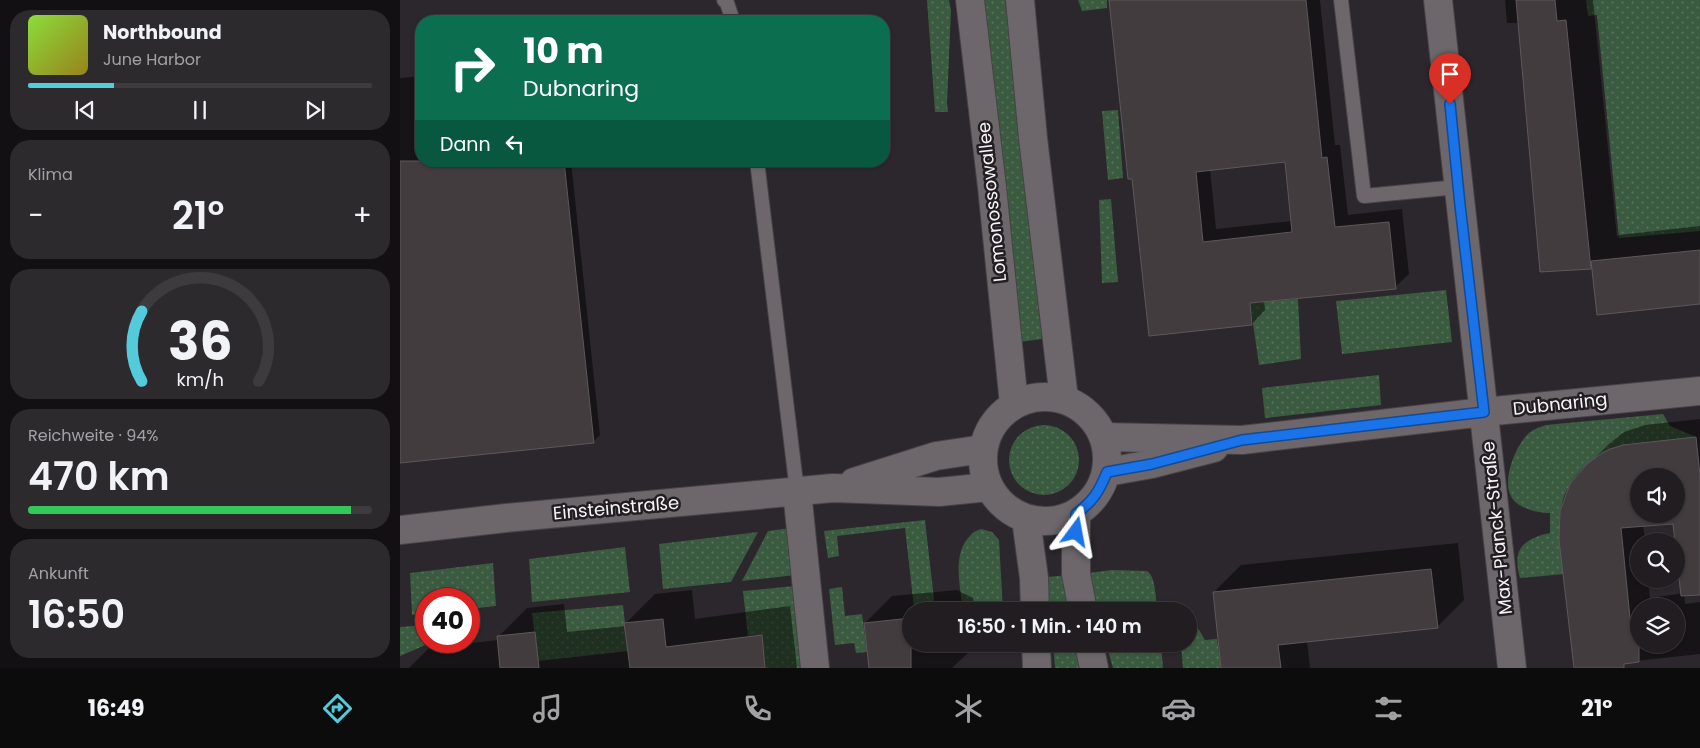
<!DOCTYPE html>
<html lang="de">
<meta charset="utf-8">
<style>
:root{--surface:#211d21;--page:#2d2a2e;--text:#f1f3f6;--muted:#a2a2a5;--line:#3e3b3f;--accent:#53cbda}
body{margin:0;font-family:Poppins,sans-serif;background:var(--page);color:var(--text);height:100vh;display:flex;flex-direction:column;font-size:19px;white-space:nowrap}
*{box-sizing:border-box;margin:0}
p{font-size:16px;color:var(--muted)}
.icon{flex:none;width:28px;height:28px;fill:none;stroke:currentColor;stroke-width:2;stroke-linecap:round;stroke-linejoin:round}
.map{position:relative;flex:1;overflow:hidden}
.panel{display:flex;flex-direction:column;gap:10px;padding:10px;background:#121012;width:400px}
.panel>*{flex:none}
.hud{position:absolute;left:15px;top:15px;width:475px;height:152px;border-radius:20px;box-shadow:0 1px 4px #0004,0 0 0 1px var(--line);background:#0b6e4f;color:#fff;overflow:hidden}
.fabs{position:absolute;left:1230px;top:468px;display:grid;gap:10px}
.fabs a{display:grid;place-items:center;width:55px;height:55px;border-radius:50%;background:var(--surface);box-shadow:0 1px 4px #0004,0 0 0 1px var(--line);font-size:25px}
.speed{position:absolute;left:15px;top:588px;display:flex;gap:10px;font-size:25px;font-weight:700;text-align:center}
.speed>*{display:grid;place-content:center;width:65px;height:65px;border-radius:50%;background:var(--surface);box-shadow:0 1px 4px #0004,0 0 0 1px var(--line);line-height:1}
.speed .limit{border:8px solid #d22;background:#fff;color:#111}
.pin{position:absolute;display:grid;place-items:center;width:42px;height:42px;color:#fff;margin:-51px -21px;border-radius:50% 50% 50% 0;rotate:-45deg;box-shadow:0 0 5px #0007}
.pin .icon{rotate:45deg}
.me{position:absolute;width:55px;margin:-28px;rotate:13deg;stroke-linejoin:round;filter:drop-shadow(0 0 4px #0008)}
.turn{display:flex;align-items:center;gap:18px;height:105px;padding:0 25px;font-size:22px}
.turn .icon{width:65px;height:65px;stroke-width:2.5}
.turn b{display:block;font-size:35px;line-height:42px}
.then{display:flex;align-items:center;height:48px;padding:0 25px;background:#0003;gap:10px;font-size:19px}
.big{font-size:38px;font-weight:600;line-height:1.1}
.panel .widget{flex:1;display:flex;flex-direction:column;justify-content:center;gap:8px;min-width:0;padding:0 18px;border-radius:20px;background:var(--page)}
.panel .dial{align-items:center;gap:0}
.dial svg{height:130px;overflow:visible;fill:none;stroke:var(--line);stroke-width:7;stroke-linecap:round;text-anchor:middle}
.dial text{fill:var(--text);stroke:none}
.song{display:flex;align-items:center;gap:15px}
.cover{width:60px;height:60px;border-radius:8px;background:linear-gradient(135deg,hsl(90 70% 55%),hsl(50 70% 35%))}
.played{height:5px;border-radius:2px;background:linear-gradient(90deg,var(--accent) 25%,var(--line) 25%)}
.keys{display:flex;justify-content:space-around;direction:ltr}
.heat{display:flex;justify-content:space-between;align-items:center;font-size:28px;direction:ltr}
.charge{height:8px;border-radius:4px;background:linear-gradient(90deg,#34c759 94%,var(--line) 0)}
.trip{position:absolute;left:502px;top:602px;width:295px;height:50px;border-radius:25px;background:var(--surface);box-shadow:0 1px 4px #0004,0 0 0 1px var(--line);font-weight:600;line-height:50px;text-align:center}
.menu{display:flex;height:80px;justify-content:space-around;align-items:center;background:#0d0c0d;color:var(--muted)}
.menu .icon{width:35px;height:35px}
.menu .active{color:var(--accent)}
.menu b{font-size:22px;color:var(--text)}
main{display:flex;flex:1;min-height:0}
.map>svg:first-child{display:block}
.grass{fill:url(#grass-dots)}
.shadow{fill:#0007;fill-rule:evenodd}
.building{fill:#423c3f;stroke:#5e575b;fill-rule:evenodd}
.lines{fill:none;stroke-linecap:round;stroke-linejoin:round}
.lane-casing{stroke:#464246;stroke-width:16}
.street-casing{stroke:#464246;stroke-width:30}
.secondary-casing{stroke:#464246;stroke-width:30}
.lane{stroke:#6d676c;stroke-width:14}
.street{stroke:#6d676c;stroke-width:28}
.secondary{stroke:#6d676c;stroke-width:28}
.route-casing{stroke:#114b97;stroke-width:12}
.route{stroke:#1a73e8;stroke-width:9}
.labels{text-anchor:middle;stroke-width:5;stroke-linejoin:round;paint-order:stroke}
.street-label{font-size:18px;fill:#f7f3f7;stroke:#221e22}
</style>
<main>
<section class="panel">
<div class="widget">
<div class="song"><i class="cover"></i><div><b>Northbound</b><p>June Harbor</p></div></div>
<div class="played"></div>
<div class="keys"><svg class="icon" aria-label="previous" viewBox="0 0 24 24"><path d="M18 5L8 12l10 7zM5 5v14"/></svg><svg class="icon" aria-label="pause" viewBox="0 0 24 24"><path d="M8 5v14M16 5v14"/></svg><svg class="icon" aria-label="next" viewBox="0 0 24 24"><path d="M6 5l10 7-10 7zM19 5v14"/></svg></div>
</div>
<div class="widget"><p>Klima</p>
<div class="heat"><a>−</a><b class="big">21°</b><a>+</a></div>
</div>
<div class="widget dial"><svg viewBox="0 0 100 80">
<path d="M14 69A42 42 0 1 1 86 69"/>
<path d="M14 69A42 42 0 0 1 14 26" stroke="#53cbda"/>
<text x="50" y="56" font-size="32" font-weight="700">36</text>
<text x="50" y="72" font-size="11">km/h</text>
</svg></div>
<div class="widget"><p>Reichweite · 94%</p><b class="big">470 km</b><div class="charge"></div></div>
<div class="widget"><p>Ankunft</p><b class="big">16:50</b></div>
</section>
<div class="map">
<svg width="1300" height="668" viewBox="0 0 1300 668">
<defs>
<pattern id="grass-dots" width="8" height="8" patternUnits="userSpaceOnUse" patternTransform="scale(1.25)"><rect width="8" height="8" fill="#3a5b3f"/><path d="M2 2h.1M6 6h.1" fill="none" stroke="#57735c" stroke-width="1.8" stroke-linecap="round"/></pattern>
</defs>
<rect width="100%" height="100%" fill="#2c272c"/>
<path class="grass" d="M527,0H549L551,10L547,103L548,112H535Z
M584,0H608L642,339L619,342Z
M678,0H707V8L682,11Z
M1186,0H1300V231L1219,238L1197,15L1188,16Z
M718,110L723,178L708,180L702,111Z
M711,199L718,282L702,283L699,200Z
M1046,290L1052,342L942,354L936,301Z
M898,299L901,359L859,365L850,303Z
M979,375L981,405L865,418L862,388Z
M1263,414L1270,426L1296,437L1253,442L1235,447L1234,443C1198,449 1166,474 1160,512C1157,532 1162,553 1164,574L1120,578C1112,550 1122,539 1150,533V513C1137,513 1115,508 1110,494C1103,477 1116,445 1129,433C1134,429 1140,427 1146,425Z
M609 460a35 35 0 1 1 70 0a35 35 0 1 1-70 0Z
M525,520L535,608H514L505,528L437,536L439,556L428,558L424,531Z
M391,528L396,575L342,581L368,531Z
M581,529L592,532L599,540L603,611H576L562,605C560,583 552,552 571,535C573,532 578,530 581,529Z
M358,532L331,582L263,589L259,544Z
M225,547L230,592L132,602L129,559Z
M93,563L96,606L69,609V599H26V613L12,615L10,573Z
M712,570L747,571C756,576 756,601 757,611H698L689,573Z
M670,575L674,611H649L646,577Z
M394,586L403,668H365L362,635L348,636L343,591Z
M442,587L445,616L462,614L467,652L456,653L454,643L435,645L429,589Z
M223,605L228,651L138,661L132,613Z
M789,623H795L805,640L817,639L821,668H783L781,644H789Z
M26,625V641H35L0,656V627Z
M653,644H678L680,668H655Z
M706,644H761L763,668H713Z"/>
<path class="shadow" d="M710,0H920L935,145H940L948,215L1002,209L1009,274L995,287L864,300L865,310L852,324L733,178ZM886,161L892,221L816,229L810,169Z
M1105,0H1193L1217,237L1219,235L1300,226V303L1193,265L1190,268L1119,23H1107Z
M21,76V161H171L200,435L193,442L0,462V78Z
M1300,419V565L1274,523L1243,525L1245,541H1239V579H1248L1250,598L1284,593L1285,604L1300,602V654L1227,662L1224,666L1176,668L1188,465L1209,444L1224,432L1245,425ZM1239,476H1276V514H1239ZM1239,606H1276V644H1239Z
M1058,543L1064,600L1037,627L907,640L910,668H822L814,592L841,565Z
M292,590L295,619L390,606L397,668H9L29,648L98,640V637L127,608L164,604L167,632L226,626V623L255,594Z
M557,590L573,598L575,611H511V644H574L567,654L552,668H471L465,623L492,596Z"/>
<path class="building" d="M709,0H906L922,158L927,157L935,227L989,222L996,289L850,303L852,325L749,336L732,179H728ZM885,162L892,232L803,242L796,172Z
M1116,0H1155L1157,21L1166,20L1191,269L1140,272Z
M0,161H164L194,443L0,463Z
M1300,250V304L1197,315L1191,261Z
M1296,437L1300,475V595L1281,596L1273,524L1221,528L1230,618L1239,617V662L1224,664V668H1174L1159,540L1160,511L1170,484L1187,464L1202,453L1210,449L1223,445ZM1239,476H1276V514H1239Z
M1031,569L1038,628L878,645L881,668H821L813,592Z
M511,618V668H469L464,623Z
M263,619L266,647L362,635L365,668H230L224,623Z
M135,632L139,668H100L97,636Z"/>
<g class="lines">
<defs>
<path id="lane" d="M324,0L327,3L333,21
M941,0L964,196L1058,187
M357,161L397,491"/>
<path id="street" d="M1038,0L1112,668
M704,437L842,440L1084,412L1300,391
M707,472L752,464L814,448
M454,482L536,456L583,449
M397,491L415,668
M0,530L106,518L433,488L539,492L589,487"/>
<path id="secondary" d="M570,0L592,187L614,404
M620,0L633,138L664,399
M583 459a62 62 0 1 1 124 0a62 62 0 1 1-124 0Z
M676,514V574L683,611
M626,519L634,578L635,611
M636,644L637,668
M689,644L694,668"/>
</defs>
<use href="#lane" class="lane-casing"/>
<use href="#street" class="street-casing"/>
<use href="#secondary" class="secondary-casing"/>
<use href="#lane" class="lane"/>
<use href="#street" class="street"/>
<use href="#secondary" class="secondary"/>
</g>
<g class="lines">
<defs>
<path id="route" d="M676,532V514C693,501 699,492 707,472L752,464L842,440L1084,412L1060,205L1050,104"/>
</defs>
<use href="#route" class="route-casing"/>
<use href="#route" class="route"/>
</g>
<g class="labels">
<g class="street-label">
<text transform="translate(592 202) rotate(-96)" y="6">Lomonossowallee</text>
<text transform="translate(1160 404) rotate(-6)" y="6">Dubnaring</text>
<text transform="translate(216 508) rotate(-5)" y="6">Einsteinstraße</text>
<text transform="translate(1097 528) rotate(-96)" y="6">Max-Planck-Straße</text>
</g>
</g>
</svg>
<div class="fabs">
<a><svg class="icon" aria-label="sound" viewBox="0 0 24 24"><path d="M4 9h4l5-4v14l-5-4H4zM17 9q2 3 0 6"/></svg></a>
<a><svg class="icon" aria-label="search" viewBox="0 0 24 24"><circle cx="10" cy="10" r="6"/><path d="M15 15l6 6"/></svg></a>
<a><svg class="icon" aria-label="layers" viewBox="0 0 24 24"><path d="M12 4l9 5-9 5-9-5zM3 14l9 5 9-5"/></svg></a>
</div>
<div class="speed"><div class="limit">40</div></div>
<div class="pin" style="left:1050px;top:104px;background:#d93025"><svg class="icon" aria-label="arrive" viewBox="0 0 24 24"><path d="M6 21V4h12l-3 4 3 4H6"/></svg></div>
<svg class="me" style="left:676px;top:532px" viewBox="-20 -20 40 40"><path d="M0-17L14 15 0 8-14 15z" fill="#1a73e8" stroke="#fff" stroke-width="4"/></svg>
<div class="trip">16:50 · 1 Min. · 140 m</div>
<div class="hud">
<div class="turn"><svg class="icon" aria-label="right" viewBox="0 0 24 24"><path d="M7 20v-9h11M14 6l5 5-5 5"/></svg><div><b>10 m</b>Dubnaring</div></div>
<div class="then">Dann<svg class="icon" aria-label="left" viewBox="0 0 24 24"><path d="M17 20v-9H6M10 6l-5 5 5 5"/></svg></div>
</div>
</div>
</main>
<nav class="menu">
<b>16:49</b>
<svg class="icon active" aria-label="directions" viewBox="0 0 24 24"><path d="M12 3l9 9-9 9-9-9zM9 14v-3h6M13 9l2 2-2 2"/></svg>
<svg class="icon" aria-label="music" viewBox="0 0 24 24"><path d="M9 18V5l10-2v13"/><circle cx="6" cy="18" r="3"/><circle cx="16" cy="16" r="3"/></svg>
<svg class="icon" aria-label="phone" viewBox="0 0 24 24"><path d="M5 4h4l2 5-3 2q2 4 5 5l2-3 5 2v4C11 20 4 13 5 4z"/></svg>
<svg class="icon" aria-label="climate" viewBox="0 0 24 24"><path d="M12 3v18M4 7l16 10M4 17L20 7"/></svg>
<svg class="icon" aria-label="car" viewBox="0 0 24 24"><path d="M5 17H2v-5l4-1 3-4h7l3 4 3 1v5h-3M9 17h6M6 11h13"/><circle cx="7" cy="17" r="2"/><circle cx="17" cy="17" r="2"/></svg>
<svg class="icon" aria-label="filters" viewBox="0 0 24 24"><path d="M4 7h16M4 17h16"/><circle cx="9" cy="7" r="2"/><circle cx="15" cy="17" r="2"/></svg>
<b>21°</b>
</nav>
